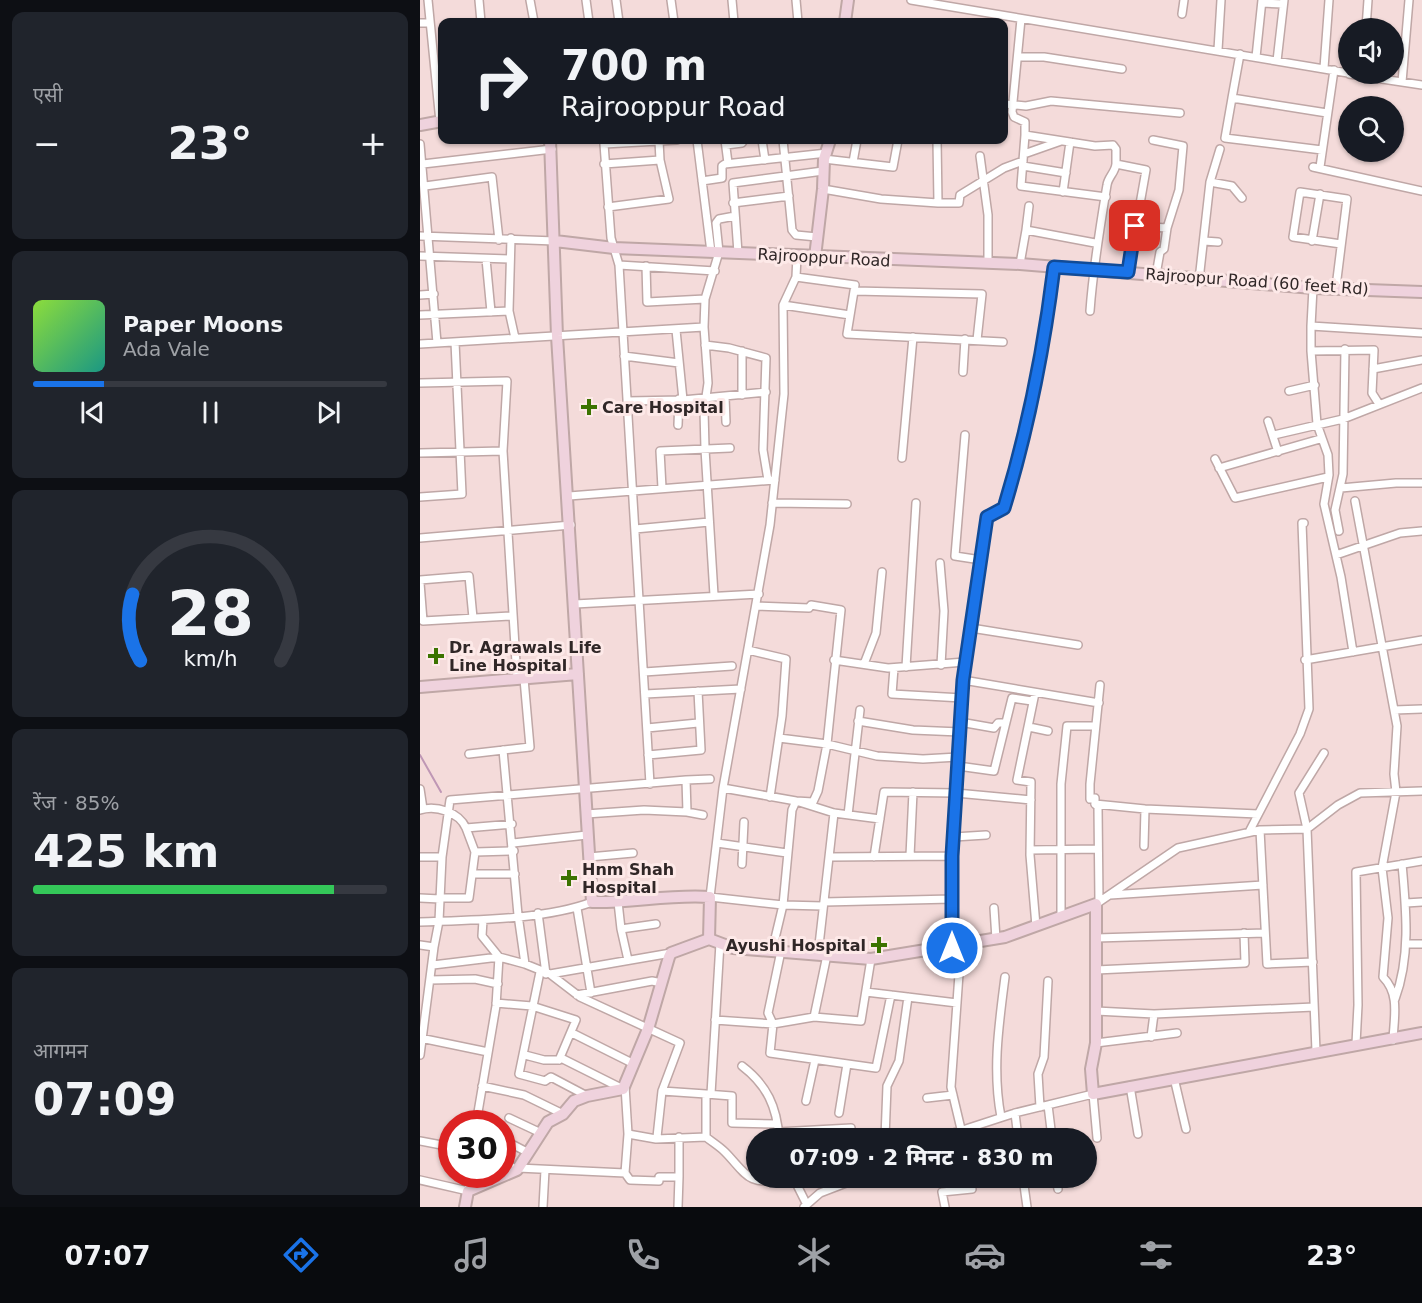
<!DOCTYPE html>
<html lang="hi">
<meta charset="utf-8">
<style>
:root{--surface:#171b24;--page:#20242c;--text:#f1f3f6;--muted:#9ea1a6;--line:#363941;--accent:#1a73e8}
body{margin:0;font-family:"DejaVu Sans","Noto Sans Devanagari",sans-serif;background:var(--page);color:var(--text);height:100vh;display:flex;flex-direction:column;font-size:22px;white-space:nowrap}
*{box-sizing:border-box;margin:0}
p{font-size:20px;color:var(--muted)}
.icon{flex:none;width:33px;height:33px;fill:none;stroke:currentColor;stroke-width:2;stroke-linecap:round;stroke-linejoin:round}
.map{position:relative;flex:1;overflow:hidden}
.side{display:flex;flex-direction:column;gap:12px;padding:12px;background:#0d0f14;width:420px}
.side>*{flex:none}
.banner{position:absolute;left:18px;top:18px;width:570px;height:126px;border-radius:12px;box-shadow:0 2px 4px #0004;background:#171b24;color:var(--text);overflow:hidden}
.fabs{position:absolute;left:918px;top:18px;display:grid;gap:12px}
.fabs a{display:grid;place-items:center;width:66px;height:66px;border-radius:50%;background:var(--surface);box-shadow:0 2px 4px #0004;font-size:30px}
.speed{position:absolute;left:18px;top:1110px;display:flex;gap:12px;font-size:30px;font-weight:700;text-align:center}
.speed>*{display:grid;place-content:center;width:78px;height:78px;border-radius:50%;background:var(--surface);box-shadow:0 2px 4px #0004;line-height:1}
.speed .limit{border:9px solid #d22;background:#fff;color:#111}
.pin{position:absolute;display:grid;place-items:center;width:51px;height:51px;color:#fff;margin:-26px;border-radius:12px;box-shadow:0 3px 9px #0006}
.me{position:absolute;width:66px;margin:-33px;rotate:0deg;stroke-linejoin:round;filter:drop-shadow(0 0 4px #0008)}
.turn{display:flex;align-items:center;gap:21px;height:126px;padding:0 24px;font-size:27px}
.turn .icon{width:78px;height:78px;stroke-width:2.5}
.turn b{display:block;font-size:42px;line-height:51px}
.big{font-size:45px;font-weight:800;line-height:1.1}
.side .widget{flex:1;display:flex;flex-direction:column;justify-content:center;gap:9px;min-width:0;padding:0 21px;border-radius:12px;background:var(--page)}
.side .dial{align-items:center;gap:0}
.dial svg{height:156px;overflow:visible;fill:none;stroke:var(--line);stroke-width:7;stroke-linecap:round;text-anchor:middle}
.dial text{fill:var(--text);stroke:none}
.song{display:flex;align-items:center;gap:18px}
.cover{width:72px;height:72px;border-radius:9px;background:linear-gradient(135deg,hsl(90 70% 55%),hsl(170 70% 35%))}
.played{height:6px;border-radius:3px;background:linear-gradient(90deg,var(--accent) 20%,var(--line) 20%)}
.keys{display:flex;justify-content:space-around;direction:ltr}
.heat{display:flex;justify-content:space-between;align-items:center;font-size:33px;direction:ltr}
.charge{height:9px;border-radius:4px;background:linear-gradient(90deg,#34c759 85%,var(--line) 0)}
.trip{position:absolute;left:326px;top:1128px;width:351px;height:60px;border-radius:30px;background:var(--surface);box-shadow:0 2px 4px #0004;font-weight:800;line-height:60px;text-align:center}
.menu{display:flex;height:96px;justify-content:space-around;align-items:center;background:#090b0e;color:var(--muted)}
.menu .icon{width:42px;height:42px}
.menu .current{color:var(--accent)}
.menu b{font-size:27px;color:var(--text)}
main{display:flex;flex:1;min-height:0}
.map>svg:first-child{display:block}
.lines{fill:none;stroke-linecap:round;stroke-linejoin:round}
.stream{stroke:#bf97b5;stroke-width:2}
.street-casing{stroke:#bfa7a6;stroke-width:10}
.secondary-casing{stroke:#bfa7a6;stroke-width:14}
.street{stroke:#fff;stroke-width:7}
.secondary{stroke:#efd2dd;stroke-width:10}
.route-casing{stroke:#114b97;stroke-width:15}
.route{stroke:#1a73e8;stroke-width:10}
.poi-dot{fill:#3c7300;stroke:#fde9e8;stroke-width:2}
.labels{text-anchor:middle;stroke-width:6;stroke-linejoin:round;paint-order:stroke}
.street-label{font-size:16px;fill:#302727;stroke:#fde9e8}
.poi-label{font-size:16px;font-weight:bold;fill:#302727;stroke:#fde9e8;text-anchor:start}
</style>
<main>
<section class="side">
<div class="widget"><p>एसी</p>
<div class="heat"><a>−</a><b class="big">23°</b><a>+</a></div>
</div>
<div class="widget">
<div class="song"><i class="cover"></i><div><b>Paper Moons</b><p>Ada Vale</p></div></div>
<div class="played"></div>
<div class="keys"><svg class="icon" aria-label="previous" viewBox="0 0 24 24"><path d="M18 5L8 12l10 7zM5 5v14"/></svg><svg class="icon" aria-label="pause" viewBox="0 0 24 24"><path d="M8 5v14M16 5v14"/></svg><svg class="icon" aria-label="next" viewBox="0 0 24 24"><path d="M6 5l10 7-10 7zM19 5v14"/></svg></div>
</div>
<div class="widget dial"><svg viewBox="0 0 100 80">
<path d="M14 69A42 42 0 1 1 86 69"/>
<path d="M14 69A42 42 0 0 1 10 35" stroke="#1a73e8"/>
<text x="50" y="56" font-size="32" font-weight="700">28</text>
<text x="50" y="72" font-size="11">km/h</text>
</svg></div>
<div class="widget"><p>रेंज · 85%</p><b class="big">425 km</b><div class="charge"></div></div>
<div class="widget"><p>आगमन</p><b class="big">07:09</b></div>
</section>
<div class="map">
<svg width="1002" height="1207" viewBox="0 0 1002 1207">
<rect width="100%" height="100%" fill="#f4dbda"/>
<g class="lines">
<path class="stream" d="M0,755L21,792"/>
<defs>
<path id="street" d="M8,0L20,122
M59,0L61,22
M110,0L114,22
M166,0L169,22
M196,0L199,22
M251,0L254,22
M312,0L314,22
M376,0L378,22
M491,0L928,73
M842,3L863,4
M762,14L764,0
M601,19L592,112L594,117L605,122V135
M0,23H10
M946,28L948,0
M798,50L801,0
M598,57H624L702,69
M836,57L842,0
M857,61L864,0
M904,68L909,0
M929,74L1002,85
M982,82L989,0
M812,98L820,54
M584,104L606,106L631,101L760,113
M277,140L291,252
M305,140L308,163
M342,140L345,160
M363,140L372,230L376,235L397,237
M733,140L763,146L759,190L747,228L744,249L740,252L736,275
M0,144L17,343
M306,145L322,143L324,140
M902,150L805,138L812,98L907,113
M604,154L641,141
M560,156L568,215V263
M404,159L473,167L478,140
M433,162L437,140
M3,164L132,149
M184,164L240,160
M603,166L646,173
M893,167L1002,191
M900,167L914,70
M282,181L302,178V166L305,164L407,153
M790,182L812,186L822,198
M5,186L72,177L79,240
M403,189L461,199L518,203L517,140
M643,192L650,142
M686,197L601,186L605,135L675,146L693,145L696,149V164
M313,203L369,196
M518,203H539L540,195L584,168L603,161
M188,207L249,199L240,160L239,141
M715,226L747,228
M606,230L609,206
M0,236L135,241
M91,238L89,311L95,338
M784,241L798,242
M892,241L900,194
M318,253L313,183L403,171
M0,256L89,259
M377,256L376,277L363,305L364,394L350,525L303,788L290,897L363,905L403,906
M66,259L71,312
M600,264L606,230L675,243
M199,265L295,271
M226,266L227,302L285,299
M376,277L435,285L427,334L583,342
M779,280L790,182L800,149
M916,287L927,199L880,192L873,237L921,244
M893,288L891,326L1002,333
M435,291L562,294L557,340
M0,295L14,294
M363,305L430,315
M670,311C673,268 680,227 687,185C688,177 695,173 696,164L726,170L708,272
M0,315L89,311
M891,326V351
M256,330L263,400
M0,344L284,327
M285,345L309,348L346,358L343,450L348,480
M322,351V395
M204,356L259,363
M953,369L1002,360
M543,372L545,339
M0,383L87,381L83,451L97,679
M869,391L895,385
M305,397L306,422
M207,401L263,400L346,392
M848,421L858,452
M258,425L259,399
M545,435L535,556L561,560
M854,435L923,419L1002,388
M0,453L83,451
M482,458L493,337
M795,459L815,498L908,477
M799,468L900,439
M242,488L240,451L310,448
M921,488L976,483H1002
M149,496L355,480
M0,497L42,494L35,342
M935,501L977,726L974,774L976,792L962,868L968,918L963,977C980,994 974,1017 973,1040
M352,503L427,504
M215,529L289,522
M919,531L915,510L923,474L925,349
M0,538L151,525
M916,555L980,533L1002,531
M520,563L524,611L521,665
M0,580L49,576L53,618
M0,583L3,621L92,616
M294,595L285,449L284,410L288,383L284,327L285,299L299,252L296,223L299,219L315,216
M155,604L339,594
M337,606L389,608L391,605L421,610L407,744L398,791L393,802L376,801L372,810L363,905L352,951
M551,628L658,645
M328,650L366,659L362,716L350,797
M933,652L921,577L904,504L909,475L908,455L897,424L891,351L954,350L952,393L959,404
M414,660L468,668L545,662
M885,660L1002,640
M444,664L456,633L462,572
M486,667L496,503
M474,668L472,694L542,698
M224,672L312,666
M543,680L679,703
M615,693L597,780L611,782L610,855L616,926
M225,694L321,689
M974,710L1002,709
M438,721L493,730L540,732
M540,722L574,728L578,723H585
M609,727L628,731
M227,728L278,723
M359,738L407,744L457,756L503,759L538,757
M83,750L98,915L105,964
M904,753L879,793L887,829L918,805L940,793L1002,791
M49,754L110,747L104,679
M228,755L281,750L278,691
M538,766L574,771L592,698L612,701
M266,780L290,779
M230,784L199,265L191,238L184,144L257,140
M303,788L376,801L414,813L460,819
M0,789L3,809
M675,804V798L670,799V784L680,685
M0,810C16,805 39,812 46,828
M166,814L224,810L267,812
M428,815L440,710
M840,830L847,964L893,962
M829,832L880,734L889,709L882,523H884
M534,837L566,835
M93,843L167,835
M297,843L367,853
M724,846L725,809
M610,850L678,849
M55,852L94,851
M490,856L493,792
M0,857H22
M169,857L213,853
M409,857L532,856
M454,857L464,792L536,793L611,800
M322,864L324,822
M54,874H95
M690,895L843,885
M0,898L20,899
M20,898H49L55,852L46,828L92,824
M198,902L201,929L236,924
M404,902L532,899
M679,902L678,807L675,804L725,809L838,814
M986,903L1002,902
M676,904L758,848L840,830L887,829L896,1051
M157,908L171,993
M574,908L576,939
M118,913L126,974
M641,917V784L647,726H675
M0,922C51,920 125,920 172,902
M201,929L208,960
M676,938L845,933
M986,944H1002
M0,945L14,947L0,1055
M541,946L531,1087L541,1129
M14,947L19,921L22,857L30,800L266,780L267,812L283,815
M532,948V856L543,680L567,517L584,508C608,429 624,348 635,267
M361,951L348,1013L353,1024L350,1053L456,1068L471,995
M398,954L414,813
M13,965L79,957L105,964L130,974L160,997L260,1043L242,1091L237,1137
M676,970L825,963L824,933
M120,972L99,1074L125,1081L131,1077L167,1096
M130,974L251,953
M10,980L55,979L78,984
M446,992L537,1003
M157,995L232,981L242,983
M975,999C991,956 986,909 982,864
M76,1003L112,1006L156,1020L139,1060
M676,1011L734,1014L894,1007
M394,1017L407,955
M295,1020L353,1024L394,1017L441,1021L451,959
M152,1033L212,1063
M731,1037L734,1014
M0,1038L68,1052
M676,1043L757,1033
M936,1044L938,1005L936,872L1002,861
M105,1055L124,1060H139L141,1058L203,1089
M322,1066C347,1085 357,1107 359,1138
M754,1078L766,1129
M62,1086L104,1095L143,1114
M205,1086L208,1134
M710,1086L718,1134
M242,1091L286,1094
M291,1094L300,943
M507,1098L533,1095
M386,1101L395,1060
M628,1105L632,1138
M620,1107L618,1074L624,1057L628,981
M419,1113L427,1064
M595,1113L598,1138
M581,1117C572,1070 579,1024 585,977
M89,1118L121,1133
M56,1124L76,1006L79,957L62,936L63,920
M358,1132L431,1128
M259,1137V1177
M286,1137V1094L312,1096V1123L356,1124
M465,1138L467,1086L479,1061L488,997
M518,1138L595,1113L673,1094L677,1138
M82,1139L107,1152
M0,1141L32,1147
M82,1161L97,1170
M98,1168L205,1173L208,1134L236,1139L286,1137C292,1142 299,1146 305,1152C324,1171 328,1188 361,1178
M205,1173L210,1180L239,1181V1177H259L258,1207
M369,1178L376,1183L386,1203
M603,1178L607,1207
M636,1178L638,1189
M0,1180L48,1191L50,1174
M123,1207L125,1170
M384,1207L400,1193L439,1178
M525,1207L522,1192L552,1189"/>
<path id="secondary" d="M425,22L428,0
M0,125L22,121
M130,140L137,336L172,902C212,903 250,894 290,897L289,939L313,948L451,959L585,937L676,904V1043L671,1069L673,1094L1002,1033
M135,241L194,248L600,264L893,288L1002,292
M395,257L403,189L404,159L410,140
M0,687L158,674
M45,1207L48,1191L97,1170L128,1122L143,1114L154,1101L167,1096L203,1089L228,1029L249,957L251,953L289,939"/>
</defs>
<use href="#street" class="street-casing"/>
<use href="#secondary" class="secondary-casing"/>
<use href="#street" class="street"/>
<use href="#secondary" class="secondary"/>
</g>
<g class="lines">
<defs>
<path id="route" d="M532,948V856L543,680L567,517L584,508C608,429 624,348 634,267L708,272L715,226"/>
</defs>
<use href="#route" class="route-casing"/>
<use href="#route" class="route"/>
</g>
<g class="poi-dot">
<path d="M166 398h6v6h6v6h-6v6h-6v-6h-6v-6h6z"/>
<path d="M13 647h6v6h6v6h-6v6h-6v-6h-6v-6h6z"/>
<path d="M146 869h6v6h6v6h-6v6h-6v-6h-6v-6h6z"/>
<path d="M456 936h6v6h6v6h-6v6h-6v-6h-6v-6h6z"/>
</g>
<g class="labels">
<g class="street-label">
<text transform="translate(404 257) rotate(3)" y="6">Rajrooppur Road</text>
<text transform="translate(837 281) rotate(4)" y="6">Rajroopur Road (60 feet Rd)</text>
</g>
<g class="poi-label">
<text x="182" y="413">Care Hospital</text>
<text x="29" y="653">Dr. Agrawals Life<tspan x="29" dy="18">Line Hospital</tspan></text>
<text x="162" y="875">Hnm Shah<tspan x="162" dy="18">Hospital</tspan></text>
<text x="446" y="951" text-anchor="end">Ayushi Hospital</text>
</g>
</g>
</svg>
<div class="fabs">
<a><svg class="icon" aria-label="sound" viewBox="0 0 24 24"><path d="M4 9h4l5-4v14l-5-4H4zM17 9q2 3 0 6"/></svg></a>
<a><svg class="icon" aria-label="search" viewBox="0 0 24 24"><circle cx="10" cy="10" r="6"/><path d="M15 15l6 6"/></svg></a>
</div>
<div class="speed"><div class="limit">30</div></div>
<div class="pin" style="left:715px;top:226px;background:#d93025"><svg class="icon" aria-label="arrive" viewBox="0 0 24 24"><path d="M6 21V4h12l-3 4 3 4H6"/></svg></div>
<svg class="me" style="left:532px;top:948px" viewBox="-20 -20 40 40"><circle r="17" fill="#1a73e8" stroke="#fff" stroke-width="3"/><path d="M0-11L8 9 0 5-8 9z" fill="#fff"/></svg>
<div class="trip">07:09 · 2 मिनट · 830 m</div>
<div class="banner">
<div class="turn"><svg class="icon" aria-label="right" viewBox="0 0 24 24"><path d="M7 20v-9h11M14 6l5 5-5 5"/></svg><div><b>700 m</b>Rajrooppur Road</div></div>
</div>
</div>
</main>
<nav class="menu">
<b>07:07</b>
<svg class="icon current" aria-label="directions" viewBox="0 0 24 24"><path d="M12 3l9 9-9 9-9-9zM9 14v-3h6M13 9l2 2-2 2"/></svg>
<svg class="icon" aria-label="music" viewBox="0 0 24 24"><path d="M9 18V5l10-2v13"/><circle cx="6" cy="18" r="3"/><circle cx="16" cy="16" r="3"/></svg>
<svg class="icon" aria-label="phone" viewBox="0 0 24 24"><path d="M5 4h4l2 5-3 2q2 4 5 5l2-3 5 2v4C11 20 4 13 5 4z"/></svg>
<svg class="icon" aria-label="climate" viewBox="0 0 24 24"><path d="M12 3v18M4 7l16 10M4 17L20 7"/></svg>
<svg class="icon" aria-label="car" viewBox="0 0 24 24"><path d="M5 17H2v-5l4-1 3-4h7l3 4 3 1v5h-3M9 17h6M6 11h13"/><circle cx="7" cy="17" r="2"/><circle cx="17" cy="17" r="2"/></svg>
<svg class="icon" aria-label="filters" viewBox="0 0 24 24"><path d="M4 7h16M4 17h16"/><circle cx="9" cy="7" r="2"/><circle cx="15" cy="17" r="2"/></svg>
<b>23°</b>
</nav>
